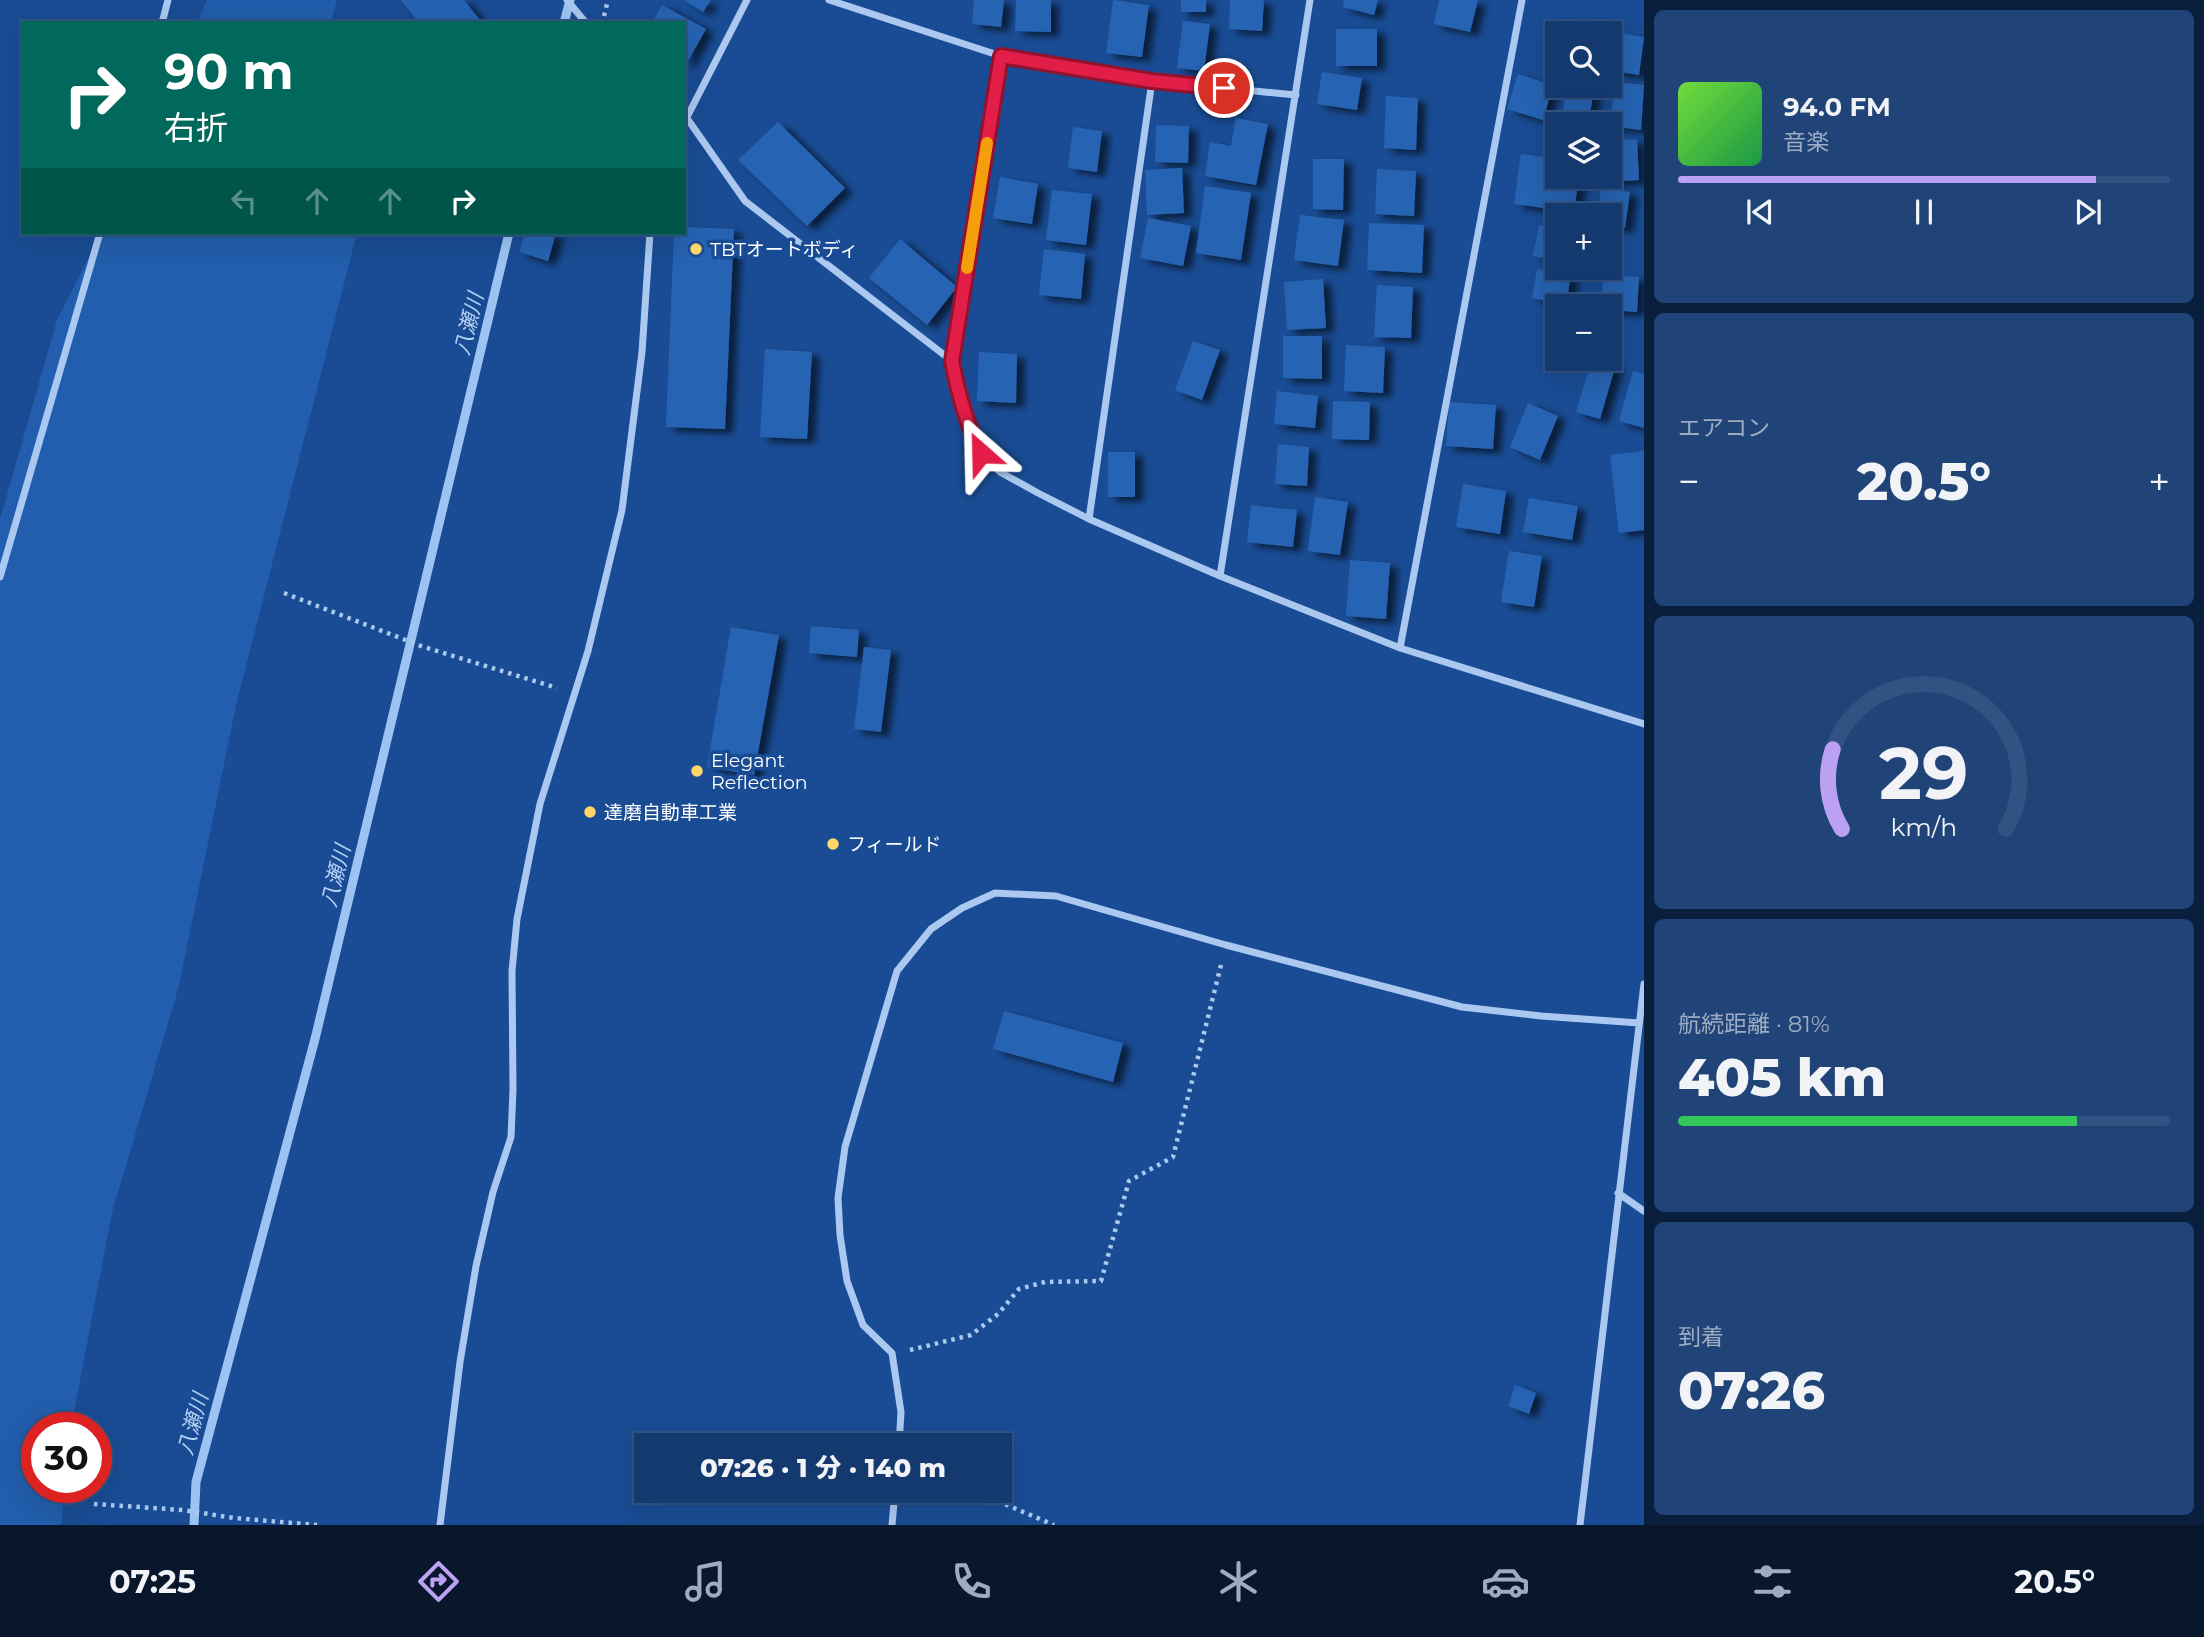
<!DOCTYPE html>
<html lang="ja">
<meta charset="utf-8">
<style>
:root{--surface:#13396f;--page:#204477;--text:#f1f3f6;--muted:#9dacc3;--line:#325382;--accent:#bca0f2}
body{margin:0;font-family:Montserrat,"Noto Sans JP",sans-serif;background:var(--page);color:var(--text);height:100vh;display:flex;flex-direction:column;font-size:26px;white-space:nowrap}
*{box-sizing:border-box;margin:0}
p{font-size:23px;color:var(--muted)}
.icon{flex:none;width:38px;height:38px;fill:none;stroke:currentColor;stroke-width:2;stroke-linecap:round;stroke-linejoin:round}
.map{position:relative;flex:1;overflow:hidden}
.details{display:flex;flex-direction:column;gap:10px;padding:10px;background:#0a1f3d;width:560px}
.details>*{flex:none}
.hud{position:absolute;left:21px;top:21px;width:665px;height:214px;border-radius:0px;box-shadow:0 7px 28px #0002,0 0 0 2px var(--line);background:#00695c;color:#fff;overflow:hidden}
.buttons{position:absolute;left:1545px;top:21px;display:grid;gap:14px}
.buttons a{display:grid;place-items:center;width:77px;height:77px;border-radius:0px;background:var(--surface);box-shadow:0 7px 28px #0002,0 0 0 2px var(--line);font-size:35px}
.speed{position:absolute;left:21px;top:1412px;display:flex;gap:14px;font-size:35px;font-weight:700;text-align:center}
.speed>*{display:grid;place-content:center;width:91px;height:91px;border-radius:50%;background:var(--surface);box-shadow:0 7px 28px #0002,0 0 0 2px var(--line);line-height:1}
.speed .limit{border:10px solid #d22;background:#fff;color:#111}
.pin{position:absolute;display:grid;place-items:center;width:60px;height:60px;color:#fff;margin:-30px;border:4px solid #fff;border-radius:50%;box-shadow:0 2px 7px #0007}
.me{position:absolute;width:77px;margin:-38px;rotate:335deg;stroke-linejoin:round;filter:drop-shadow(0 0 5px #0008)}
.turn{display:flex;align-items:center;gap:24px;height:147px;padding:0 28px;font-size:32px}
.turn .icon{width:91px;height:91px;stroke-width:2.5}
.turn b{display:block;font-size:49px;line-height:60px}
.lanes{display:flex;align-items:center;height:66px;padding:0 28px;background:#0003;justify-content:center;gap:35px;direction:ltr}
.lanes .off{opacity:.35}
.big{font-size:52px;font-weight:800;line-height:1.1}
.details .widget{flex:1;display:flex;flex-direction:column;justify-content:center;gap:10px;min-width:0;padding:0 24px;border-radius:10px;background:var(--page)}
.details .dial{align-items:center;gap:0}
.dial svg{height:182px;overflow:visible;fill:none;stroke:var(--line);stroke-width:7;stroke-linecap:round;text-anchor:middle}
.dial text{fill:var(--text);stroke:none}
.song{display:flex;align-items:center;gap:21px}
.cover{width:84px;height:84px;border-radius:10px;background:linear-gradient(135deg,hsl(100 70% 55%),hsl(140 70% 35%))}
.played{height:7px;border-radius:4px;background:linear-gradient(90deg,var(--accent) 85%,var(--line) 85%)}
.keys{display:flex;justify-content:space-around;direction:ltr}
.heat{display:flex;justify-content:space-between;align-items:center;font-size:38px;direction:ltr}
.charge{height:10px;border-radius:5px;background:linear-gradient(90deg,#34c759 81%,var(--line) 0)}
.trip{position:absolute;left:634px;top:1433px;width:378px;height:70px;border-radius:0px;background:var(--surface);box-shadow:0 7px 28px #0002,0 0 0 2px var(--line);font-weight:800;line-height:70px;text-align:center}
.tab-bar{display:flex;height:112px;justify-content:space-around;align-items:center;background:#08172c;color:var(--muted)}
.tab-bar .icon{width:49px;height:49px}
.tab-bar .active{color:var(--accent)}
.tab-bar b{font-size:32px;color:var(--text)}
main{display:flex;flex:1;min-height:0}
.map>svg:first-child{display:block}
.green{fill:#225ead}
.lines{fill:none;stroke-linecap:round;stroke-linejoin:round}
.stream{stroke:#9dc3f2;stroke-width:9}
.building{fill:#2863b2;filter:url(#shadow)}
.path{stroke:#aac8f0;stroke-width:4.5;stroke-dasharray:3.5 5;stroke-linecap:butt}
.street{stroke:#aac8f0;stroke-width:7}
.route-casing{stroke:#92132f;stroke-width:18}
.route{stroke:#e11d48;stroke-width:12}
.slow{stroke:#f59e0b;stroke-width:12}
.poi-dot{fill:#ffd769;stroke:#194c94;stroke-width:2.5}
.labels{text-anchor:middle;stroke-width:7;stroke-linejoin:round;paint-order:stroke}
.poi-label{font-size:19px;fill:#fff;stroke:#194c94;text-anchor:start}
.water-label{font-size:21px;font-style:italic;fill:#b7d2f7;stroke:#194c94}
</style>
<main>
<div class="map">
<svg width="1644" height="1525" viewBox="0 0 1644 1525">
<defs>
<filter id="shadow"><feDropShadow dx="8" dy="4.5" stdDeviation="3.5" flood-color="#0009"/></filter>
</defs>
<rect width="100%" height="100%" fill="#194c94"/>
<path class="green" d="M207,0H337L331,23H197Z
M101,233H357L236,705L179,986L112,1213L71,1428H37V1488H65L61,1525H0V519L57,320Z"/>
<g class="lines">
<path class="stream" d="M564,23L570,0
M194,1525L196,1482L315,1039L509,233"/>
</g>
<path class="building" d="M401,0H464L480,20L477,23H419Z
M684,0H711L703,12Z
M974,0H1004L1001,27L972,24Z
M1016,0H1051V32L1015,31Z
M1113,0L1149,5L1142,57L1106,53Z
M1181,0H1206V12H1181Z
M1230,0H1264L1262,31L1229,29Z
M1344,0H1378L1374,15L1343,7Z
M1439,0H1478L1470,32L1434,24Z
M662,5L706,29L684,68V23H652Z
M1183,21L1210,24L1204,71L1177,68Z
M1336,29H1377V66H1336Z
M1619,33L1644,37L1639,75L1613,71Z
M1322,72L1362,78L1357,110L1317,104Z
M1518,74L1553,85L1543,120L1507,109Z
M1615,82L1644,85L1641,130L1610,126Z
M1566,86H1594L1590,115L1563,112Z
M1386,96L1418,98L1416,150L1384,148Z
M1236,118L1268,124L1256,185L1205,176L1210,142L1231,146Z
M778,122L845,188L807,226L738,160Z
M1156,125L1189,126L1188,163L1155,162Z
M1073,127L1102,131L1097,172L1068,168Z
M1637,139L1639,180L1609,182L1610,141Z
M1521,154L1558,159V177H1579L1574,212L1514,204Z
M1313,159H1344L1343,210L1313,209Z
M1182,168L1184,213L1147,215L1145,170Z
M1377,169L1416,171L1414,216L1375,214Z
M1000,177L1038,184L1032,224L993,218Z
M1205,186L1251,193L1241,260L1196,253Z
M1601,188L1630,192L1625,228L1610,226V215H1598Z
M1052,190L1092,194L1086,245L1046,240Z
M1300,215L1344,220L1338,266L1294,260Z
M1148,218L1191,226L1183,266L1140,258Z
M1369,223L1424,225L1422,273L1367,270Z
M1539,225L1558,229V261L1533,256Z
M684,227L734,229L725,429L666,427L674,233H684Z
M525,233H556L548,261L519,252Z
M900,239L957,287L927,325L869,278Z
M1044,249L1085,254L1081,299L1039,295Z
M1537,269L1571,275L1566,304L1532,298Z
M1603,275L1639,277L1637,312L1610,310V306H1602Z
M1323,279L1326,328L1287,330L1284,282Z
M1377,285L1413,287L1411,338L1374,337Z
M1283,336H1322V379L1283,378Z
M1193,341L1220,350L1202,400L1175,390Z
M1346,345L1385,347L1383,393L1344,391Z
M765,349L812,352L807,439L760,437Z
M979,352L1017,354L1016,403L977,401Z
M1592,359L1616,364L1600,419L1576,412Z
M1633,371L1644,374V428L1619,421Z
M1277,391L1318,396L1315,428L1274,424Z
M1333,401L1370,402L1369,440L1332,439Z
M1449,402L1496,405L1493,449L1446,446Z
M1528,403L1558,416L1540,460L1510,447Z
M1278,444L1309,447L1307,486L1275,484Z
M1644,451V530L1619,533L1610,455Z
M1108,452H1135V497H1108Z
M1463,484L1506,491L1500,534L1456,527Z
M1315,497L1348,502L1340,555L1308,551Z
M1529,498L1578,506L1572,540L1523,532Z
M1251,505L1297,510L1293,547L1247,542Z
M1509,551L1542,556L1534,607L1501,602Z
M1350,560L1390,563L1386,619L1346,616Z
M811,626L859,630L857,657L809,653Z
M731,627L779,635L754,775L707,767Z
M864,647L891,650L881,732L854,729Z
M1004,1011L1123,1043L1113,1082L993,1049Z
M1515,1385L1536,1393L1529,1414L1508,1406Z"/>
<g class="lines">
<path class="path" d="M604,16L608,0
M284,593L421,646L557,688
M910,1350L971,1335L998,1314L1019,1289L1045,1282L1101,1281L1129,1181L1173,1157L1222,961
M974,1491L1054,1525
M94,1504L183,1510L234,1518L317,1525"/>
<path class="street" d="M567,0L586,23
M829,0L1001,56L1152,81L1296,95
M162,23L168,0
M1001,56L952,361L956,385L967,423L981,453L1000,472L1038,493L1089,519L1220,576L1400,648L1644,724
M684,114L745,201L952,361
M684,123L747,0
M1089,519L1152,81
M1220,576L1310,0
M0,577L100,233
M1400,648L1522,0
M1618,1193L1644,1211
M899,1446L901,1412L892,1353L863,1325L847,1281L840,1235L838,1198L845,1147L897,971L931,929L962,908L995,893L1056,896L1226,945L1462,1007L1541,1016L1639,1023
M440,1525L460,1362L476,1266L493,1192L511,1137L513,1090L512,971L517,919L540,804L588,651L622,510L642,352L650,233
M892,1525L895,1491
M1580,1525L1644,984"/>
</g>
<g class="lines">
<defs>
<path id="route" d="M981,453C966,423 958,394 952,361L1001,56L1152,81L1224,88"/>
</defs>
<use href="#route" class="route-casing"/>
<use href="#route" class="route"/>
<path class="slow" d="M967,268L987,143"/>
</g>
<g class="poi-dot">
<circle cx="696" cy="249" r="7"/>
<circle cx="697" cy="771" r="7"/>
<circle cx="590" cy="812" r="7"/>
<circle cx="833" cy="844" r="7"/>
</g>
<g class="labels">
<g class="poi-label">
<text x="710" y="256">TBTオートボディ</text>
<text x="711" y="767">Elegant<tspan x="711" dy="22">Reflection</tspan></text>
<text x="604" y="819">達磨自動車工業</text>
<text x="847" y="851">フィールド</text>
</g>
<g class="water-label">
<text transform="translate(469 324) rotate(-76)" y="7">八瀬川</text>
<text transform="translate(336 876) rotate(-76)" y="7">八瀬川</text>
<text transform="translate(193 1424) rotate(-75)" y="7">八瀬川</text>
</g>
</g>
</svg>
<div class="buttons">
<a><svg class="icon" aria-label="search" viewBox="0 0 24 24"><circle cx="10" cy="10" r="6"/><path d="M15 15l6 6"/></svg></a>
<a><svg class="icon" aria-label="layers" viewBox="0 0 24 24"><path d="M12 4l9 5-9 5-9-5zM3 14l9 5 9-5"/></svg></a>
<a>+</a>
<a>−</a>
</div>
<div class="speed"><div class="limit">30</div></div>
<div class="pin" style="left:1224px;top:88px;background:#d93025"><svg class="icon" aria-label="arrive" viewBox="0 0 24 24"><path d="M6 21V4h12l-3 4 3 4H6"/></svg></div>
<svg class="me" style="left:981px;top:453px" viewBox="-20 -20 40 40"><path d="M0-17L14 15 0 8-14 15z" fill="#e11d48" stroke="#fff" stroke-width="4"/></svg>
<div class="trip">07:26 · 1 分 · 140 m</div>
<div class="hud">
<div class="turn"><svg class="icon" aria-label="right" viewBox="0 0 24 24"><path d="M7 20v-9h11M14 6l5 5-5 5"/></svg><div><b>90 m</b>右折</div></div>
<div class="lanes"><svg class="icon off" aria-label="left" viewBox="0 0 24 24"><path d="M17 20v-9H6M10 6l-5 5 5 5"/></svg><svg class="icon off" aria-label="ahead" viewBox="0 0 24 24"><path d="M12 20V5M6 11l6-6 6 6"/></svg><svg class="icon off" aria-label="ahead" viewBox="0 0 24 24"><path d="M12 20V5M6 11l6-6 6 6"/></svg><svg class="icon" aria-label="right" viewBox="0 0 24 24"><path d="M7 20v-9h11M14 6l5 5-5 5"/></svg></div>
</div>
</div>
<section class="details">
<div class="widget">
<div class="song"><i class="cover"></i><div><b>94.0 FM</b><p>音楽</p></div></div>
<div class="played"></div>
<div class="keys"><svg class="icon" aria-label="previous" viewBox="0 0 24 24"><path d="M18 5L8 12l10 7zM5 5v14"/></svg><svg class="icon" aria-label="pause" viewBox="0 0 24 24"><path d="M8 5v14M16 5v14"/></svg><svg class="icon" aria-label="next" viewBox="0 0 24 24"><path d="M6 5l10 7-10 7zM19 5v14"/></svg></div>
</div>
<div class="widget"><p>エアコン</p>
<div class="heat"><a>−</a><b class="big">20.5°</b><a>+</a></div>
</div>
<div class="widget dial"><svg viewBox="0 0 100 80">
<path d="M14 69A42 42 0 1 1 86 69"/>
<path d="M14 69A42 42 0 0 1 10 34" stroke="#bca0f2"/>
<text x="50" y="56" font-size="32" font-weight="700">29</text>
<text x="50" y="72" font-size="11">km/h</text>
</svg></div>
<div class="widget"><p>航続距離 · 81%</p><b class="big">405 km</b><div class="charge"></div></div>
<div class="widget"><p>到着</p><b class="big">07:26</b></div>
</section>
</main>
<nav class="tab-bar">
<b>07:25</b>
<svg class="icon active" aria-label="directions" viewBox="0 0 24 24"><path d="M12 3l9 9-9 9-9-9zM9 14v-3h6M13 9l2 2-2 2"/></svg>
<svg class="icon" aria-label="music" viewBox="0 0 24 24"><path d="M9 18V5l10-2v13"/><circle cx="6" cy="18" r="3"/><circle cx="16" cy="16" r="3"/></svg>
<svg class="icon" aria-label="phone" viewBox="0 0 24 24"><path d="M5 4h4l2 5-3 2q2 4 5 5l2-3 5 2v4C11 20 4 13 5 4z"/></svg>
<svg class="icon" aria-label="climate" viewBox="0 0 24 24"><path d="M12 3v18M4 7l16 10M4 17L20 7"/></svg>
<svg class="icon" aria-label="car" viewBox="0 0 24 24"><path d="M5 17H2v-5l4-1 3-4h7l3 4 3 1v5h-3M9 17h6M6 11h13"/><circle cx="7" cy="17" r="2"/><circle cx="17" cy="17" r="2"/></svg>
<svg class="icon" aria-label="filters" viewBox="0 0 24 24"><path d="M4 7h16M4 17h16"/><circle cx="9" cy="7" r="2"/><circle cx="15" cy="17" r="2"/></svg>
<b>20.5°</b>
</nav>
